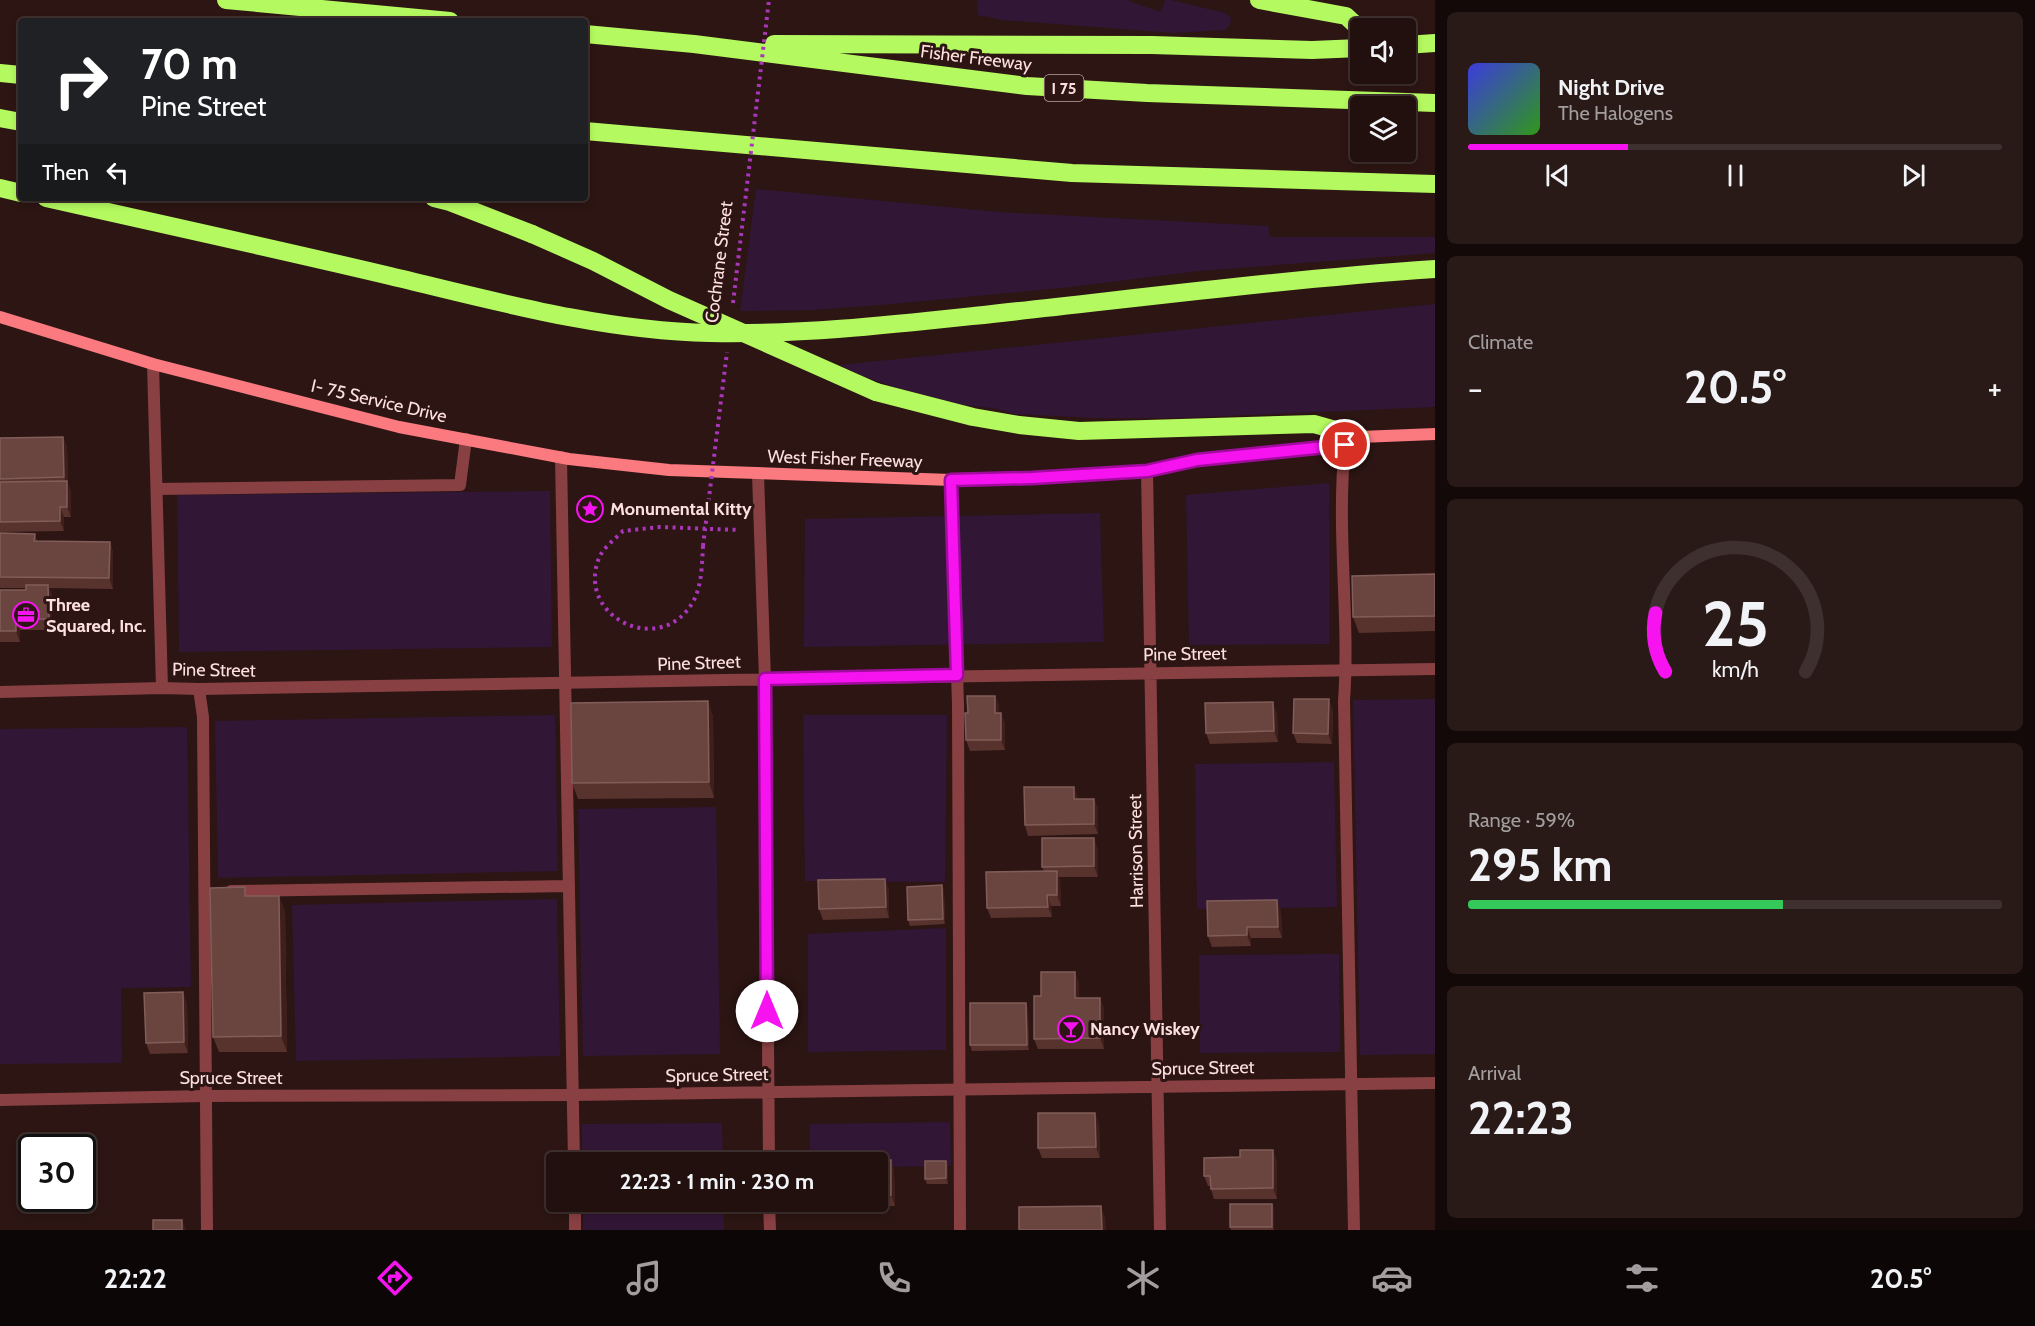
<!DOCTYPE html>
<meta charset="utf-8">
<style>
:root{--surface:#21100e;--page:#291917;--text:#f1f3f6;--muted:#a29d9e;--line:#3e302e;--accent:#f613f0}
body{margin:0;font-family:Cabin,sans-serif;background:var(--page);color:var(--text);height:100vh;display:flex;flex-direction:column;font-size:22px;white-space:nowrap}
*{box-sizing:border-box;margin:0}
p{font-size:20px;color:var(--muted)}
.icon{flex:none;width:33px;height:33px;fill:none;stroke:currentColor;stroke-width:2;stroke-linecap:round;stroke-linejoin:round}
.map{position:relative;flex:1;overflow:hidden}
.details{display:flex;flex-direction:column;gap:12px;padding:12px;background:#120908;width:600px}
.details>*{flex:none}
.guide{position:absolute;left:18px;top:18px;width:570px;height:183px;border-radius:6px;box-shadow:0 3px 9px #0003,0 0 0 2px var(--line);background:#202124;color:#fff;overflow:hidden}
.fabs{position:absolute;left:1350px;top:18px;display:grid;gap:12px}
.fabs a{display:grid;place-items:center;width:66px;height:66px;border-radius:6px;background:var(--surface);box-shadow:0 3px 9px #0003,0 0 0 2px var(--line);font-size:30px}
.speed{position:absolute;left:18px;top:1134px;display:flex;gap:12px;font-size:30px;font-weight:700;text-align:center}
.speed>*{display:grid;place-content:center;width:78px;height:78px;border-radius:50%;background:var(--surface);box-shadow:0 3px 9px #0003,0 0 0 2px var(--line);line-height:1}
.speed .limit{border:3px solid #111;border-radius:9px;background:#fff;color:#111}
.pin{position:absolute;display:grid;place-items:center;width:51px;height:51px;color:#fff;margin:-26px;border:3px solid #fff;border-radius:50%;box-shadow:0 2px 6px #0007}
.me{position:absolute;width:66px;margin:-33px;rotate:0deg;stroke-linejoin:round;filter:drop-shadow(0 0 4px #0008)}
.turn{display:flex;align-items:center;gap:21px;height:126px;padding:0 24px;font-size:27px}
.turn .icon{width:78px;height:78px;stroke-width:2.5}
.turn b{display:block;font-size:42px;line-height:51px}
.then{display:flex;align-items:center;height:57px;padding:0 24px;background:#0003;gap:12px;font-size:22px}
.big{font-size:45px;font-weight:800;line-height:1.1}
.details .tile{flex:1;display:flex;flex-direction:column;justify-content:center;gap:9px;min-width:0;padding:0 21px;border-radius:9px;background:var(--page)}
.details .dial{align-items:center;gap:0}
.dial svg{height:156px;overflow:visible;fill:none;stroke:var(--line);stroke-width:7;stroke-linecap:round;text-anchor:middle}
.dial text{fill:var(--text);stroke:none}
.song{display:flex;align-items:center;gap:18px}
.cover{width:72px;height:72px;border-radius:9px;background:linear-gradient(135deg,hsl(240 70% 55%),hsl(110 70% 35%))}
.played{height:6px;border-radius:3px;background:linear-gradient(90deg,var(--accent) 30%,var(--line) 30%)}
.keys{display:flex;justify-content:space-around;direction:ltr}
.heat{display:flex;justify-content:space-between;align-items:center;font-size:33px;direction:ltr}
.charge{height:9px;border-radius:4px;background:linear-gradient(90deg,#34c759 59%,var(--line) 0)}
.trip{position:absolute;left:546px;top:1152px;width:342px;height:60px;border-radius:6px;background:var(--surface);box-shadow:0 3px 9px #0003,0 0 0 2px var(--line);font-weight:800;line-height:60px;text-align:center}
.dock{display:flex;height:96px;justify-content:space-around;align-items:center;background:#0d0606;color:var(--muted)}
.dock .icon{width:42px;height:42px}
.dock .on{color:var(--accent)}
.dock b{font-size:27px;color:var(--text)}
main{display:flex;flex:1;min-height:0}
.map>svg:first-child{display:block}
.green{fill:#321636}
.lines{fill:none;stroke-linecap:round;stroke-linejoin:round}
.path{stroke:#a936bb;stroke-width:4;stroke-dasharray:3 4.5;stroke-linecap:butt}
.lane{stroke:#894043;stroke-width:12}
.street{stroke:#894043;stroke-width:12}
.secondary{stroke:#fa7a80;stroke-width:12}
.highway{stroke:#b4f95f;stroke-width:18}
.path-bridge{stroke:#a936bb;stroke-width:4;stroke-dasharray:3 4.5;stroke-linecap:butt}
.highway-bridge{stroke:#b4f95f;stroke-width:18}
.wall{fill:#58322d}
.shaded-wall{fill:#3f1f1b}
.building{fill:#6a4540;stroke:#815d59;stroke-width:1.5}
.route-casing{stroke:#a00c9c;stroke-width:15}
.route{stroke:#f613f0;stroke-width:10}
.labels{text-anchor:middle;stroke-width:6;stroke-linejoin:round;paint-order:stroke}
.shield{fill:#2c1513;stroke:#bfa3a2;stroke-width:1.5}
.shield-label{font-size:16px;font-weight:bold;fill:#fee0df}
.street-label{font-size:18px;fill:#fee0df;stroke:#2c1513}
.poi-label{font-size:18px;font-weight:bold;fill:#fee0df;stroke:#2c1513;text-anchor:start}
</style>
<main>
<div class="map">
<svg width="1435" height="1230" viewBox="0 0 1435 1230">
<rect width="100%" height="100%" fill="#2c1513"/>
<path class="green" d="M977,0H1126L1161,12L1165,0H1171L1225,13L1231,18L1230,25L1225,30L1174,33L1002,20L978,15Z
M756,189L999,212L1268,226L1270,237H1435V253L1199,271L1071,287L881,305L811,310L740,311Z
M1435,304V407L1180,418H1094L1014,414L998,409L959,404L894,387L863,376L839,365Z
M1329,483V644L1189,645L1186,495Z
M550,491L552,647L179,652L177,495Z
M1100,513L1104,642L804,647L805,519Z
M1435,699V1054L1360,1055L1353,700Z
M555,715L558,871L218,878L215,721Z
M803,715H947L945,882L805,881Z
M187,727L191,987L121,988L122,1063L0,1064V729Z
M1334,762L1337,907L1197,909L1195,764Z
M716,807L720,1054L583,1056L578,809Z
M557,899L560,1056L296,1061L292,905Z
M946,928V1050L808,1052V934Z
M1339,954L1340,1052L1200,1053L1199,955Z
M950,1122L951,1166L878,1167V1162H810V1124Z
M722,1123L723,1162H582V1124Z
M583,1202H723L724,1230H583Z"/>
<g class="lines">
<path class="path" d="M703,546C702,563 702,584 694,600C663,659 575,618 599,558C603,548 616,538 623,531L660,527L739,530"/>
<path class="lane" d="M153,364L162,688
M1345,445C1336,530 1350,615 1344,701L1354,1230
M561,457L574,1162
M951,480L958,704L960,1230
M157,489L460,485L466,439
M199,689L203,717L207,1230
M231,891L569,886
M575,1202V1230"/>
<path class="street" d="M1147,471L1160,1230
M758,474L765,679L769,1162
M0,692L162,688L199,689C611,684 1023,672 1435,669
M0,1100L206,1096L572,1095L1435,1083
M769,1202L770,1230"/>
<path class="secondary" d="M0,317L153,364L399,427L569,459L669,470L951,480L1032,478L1147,471L1197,460L1345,445L1360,437L1435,434"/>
<path class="highway" d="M226,0L450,21
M1259,0L1346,16L1360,29
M585,34L694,44L1027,86L1147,93L1435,103
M774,44L1152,45L1312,50L1360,48
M1406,45L1435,43
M0,73L21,75
M0,118L21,122
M585,131L1072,173L1435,184
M0,188L21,193
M46,198C161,224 276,249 390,276C495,301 602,331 710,333C804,335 898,324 992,314C1140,298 1287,279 1435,269
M434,198L450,202L532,234
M876,392L973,417L1019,425L1079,431L1314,424L1360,437"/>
<path class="path-bridge" d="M733,303L769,0
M703,546L727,352"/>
<path class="highway-bridge" d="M532,234L593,261L669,300L876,392"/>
</g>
<path class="wall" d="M63,437L67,448L68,484L71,492V517H64V531L0,532V438Z
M0,533L35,534L37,541L110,542L113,552V589L49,588L52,595V630H20V642H0V590H26V588H0Z
M1435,574V631L1359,633L1353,617Z
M995,696L999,707V713H1001L1005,724V750L970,751L966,740L968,713Z
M708,701L713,717L714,798L578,799L572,783Z
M1333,710L1332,744L1297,743L1293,733Z
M1277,713L1278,742L1210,744L1206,733Z
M1078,798V799H1094L1098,809V834L1028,836L1025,825Z
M1098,849V877H1059L1060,882L1061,906H1051L1052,917L991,918L987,908L1044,871L1042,867Z
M885,879L889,890V918L823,920L819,909Z
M942,885L944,891L945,924L910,926L908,920Z
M248,896L285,911L287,1052H219L213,1037Z
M1281,911L1282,938H1251V946L1212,947L1208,936Z
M1079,983V998H1100L1104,1009V1049H1038L1034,1039L1041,996Z
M187,1003L188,1053L150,1054L146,1043Z
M1028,1008L1029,1050L972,1051L970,1045Z
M1099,1123L1100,1158H1042L1038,1148Z
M1240,1157L1277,1161V1199H1214L1210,1186H1208L1204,1176Z
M891,1160L894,1171L895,1206L821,1207L819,1202H878V1162Z
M946,1161L948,1166V1184H927L925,1179Z
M1272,1204L1274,1209V1230H1231L1230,1227Z"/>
<path class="shaded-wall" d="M63,437L67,448L68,484L71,492V517L67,507V485L64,477Z
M60,507L64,517V531L60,521Z
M110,542L113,552V589L109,578Z
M48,585L52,595V630L49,619Z
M16,619L20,630V642L16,631Z
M995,696L999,707V724L995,713Z
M1329,699L1333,710L1332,744L1328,734Z
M708,701L713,717L714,798L709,782Z
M1273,702L1277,713L1278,742L1274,731Z
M1001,713L1005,724V750L1001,740Z
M1074,787L1078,798V810L1074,799Z
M1094,799L1098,809V834L1094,824Z
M1094,838L1098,849V877L1094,866Z
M1057,871L1060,882L1061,906L1057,895Z
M885,879L889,890V918L886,907Z
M942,885L944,891L945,924L943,919Z
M1047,895L1051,906L1052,917L1048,907Z
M279,896L285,911L287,1052L281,1036Z
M1277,900L1281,911L1282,938L1278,927Z
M1247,927L1251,938V946L1247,935Z
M1075,972L1079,983V1009L1075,998Z
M183,992L187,1003L188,1053L184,1042Z
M1100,998L1104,1009V1049L1100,1038Z
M1026,1003L1028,1008L1029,1050L1027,1045Z
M1095,1113L1099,1123L1100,1158L1096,1147Z
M1273,1150L1277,1161V1199L1273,1188Z
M891,1160L894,1171L895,1206L891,1195Z
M946,1161L948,1166V1184L946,1178Z
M1272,1204L1274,1209V1230L1272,1227Z
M1101,1206L1105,1217L1106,1230H1102Z
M182,1220L186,1230H182Z"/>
<path class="building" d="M63,437L64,477L0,479V438Z
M67,481V507H60V521L0,522V482Z
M0,533L35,534L34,541L110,542L109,578L0,577Z
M1435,574V616L1353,617L1352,576Z
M26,585H48L49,619H16V631H0V590H26Z
M967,696H995V713H1001V740H966L965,713H968Z
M1294,699H1329L1328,734L1293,733Z
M708,701L709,782L572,783L571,703Z
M1273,702L1274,731L1206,733L1205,703Z
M1024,787H1074V799H1094V824L1025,825Z
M1042,838H1094V866L1042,867Z
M1057,871V895H1047L1048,907L987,908L986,872Z
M885,879L886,907L819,909L818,880Z
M942,885L943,919L908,920L907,887Z
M245,887V896H279L281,1036L213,1037L210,888Z
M1277,900L1278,927H1247V935L1208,936L1207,901Z
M1041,972H1075V998H1100V1038L1034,1039V996H1041Z
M183,992L184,1042L146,1043L144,993Z
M970,1003H1026L1027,1045H970Z
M1038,1113H1095L1096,1147L1038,1148Z
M1240,1150H1273V1188L1211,1189L1210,1176H1204V1158L1240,1157Z
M891,1160V1195H878V1162H816Z
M925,1161H946V1178L925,1179Z
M1230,1204H1272V1227H1230Z
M1101,1206L1102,1230H1019V1207Z
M153,1220H182V1230H153Z"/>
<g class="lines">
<defs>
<path id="route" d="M767,1011L765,679L957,675L951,480L1032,478L1147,471L1197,460L1345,445"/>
</defs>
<use href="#route" class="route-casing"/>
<use href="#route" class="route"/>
</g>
<defs>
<symbol id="sight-ring" viewBox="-11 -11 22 22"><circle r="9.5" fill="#2c1513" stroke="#f613f0" stroke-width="1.5"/><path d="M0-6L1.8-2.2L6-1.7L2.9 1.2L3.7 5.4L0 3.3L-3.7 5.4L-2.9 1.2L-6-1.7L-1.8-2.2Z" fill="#f613f0"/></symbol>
<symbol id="office-ring" viewBox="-11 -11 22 22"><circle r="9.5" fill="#2c1513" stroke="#f613f0" stroke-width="1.5"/><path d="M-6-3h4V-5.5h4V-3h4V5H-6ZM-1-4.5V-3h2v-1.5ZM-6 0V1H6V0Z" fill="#f613f0"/></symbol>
<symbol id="bar-ring" viewBox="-11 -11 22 22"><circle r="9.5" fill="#2c1513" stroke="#f613f0" stroke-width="1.5"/><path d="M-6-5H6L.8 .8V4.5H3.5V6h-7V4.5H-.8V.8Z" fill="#f613f0"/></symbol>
</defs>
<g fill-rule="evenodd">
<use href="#sight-ring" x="575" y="494" width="30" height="30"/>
<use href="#office-ring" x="11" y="600" width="30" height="30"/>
<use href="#bar-ring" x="1056" y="1014" width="30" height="30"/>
</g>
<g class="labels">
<rect class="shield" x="1044.5" y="75" width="39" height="26" rx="4.5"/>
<g class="shield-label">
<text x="1064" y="94">I 75</text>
</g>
<g class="street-label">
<text transform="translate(976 58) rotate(7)" y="6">Fisher Freeway</text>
<text transform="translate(719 262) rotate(-83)" y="6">Cochrane Street</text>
<text transform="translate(379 401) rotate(13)" y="6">I- 75 Service Drive</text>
<text transform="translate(845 459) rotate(2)" y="6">West Fisher Freeway</text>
<text transform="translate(1185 654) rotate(-1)" y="6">Pine Street</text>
<text transform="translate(699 663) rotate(-2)" y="6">Pine Street</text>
<text transform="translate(214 670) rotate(1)" y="6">Pine Street</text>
<text transform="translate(1136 851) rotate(-91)" y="6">Harrison Street</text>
<text transform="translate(1203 1068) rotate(-1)" y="6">Spruce Street</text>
<text transform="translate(717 1075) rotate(-1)" y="6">Spruce Street</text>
<text x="231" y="1084">Spruce Street</text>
</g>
<g class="poi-label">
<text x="610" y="515">Monumental Kitty</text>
<text x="46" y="611">Three<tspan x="46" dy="21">Squared, Inc.</tspan></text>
<text x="1090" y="1035">Nancy Wiskey</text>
</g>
</g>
</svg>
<div class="fabs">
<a><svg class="icon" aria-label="sound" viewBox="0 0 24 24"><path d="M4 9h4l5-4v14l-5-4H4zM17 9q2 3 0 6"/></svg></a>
<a><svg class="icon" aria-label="layers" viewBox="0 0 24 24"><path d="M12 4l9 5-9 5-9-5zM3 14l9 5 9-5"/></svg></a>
</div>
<div class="speed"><div class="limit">30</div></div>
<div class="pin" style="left:1345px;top:445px;background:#d93025"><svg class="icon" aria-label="arrive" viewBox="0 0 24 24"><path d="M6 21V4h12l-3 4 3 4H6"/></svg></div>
<svg class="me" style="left:767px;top:1011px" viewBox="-20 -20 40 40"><circle r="19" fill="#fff"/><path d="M0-13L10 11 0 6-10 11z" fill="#f613f0"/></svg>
<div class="trip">22:23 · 1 min · 230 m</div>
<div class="guide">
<div class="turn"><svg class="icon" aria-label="right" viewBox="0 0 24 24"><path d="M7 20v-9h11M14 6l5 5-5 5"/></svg><div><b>70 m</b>Pine Street</div></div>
<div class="then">Then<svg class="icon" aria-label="left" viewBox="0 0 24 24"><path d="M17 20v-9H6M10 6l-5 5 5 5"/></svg></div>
</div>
</div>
<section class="details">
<div class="tile">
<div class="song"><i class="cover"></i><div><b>Night Drive</b><p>The Halogens</p></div></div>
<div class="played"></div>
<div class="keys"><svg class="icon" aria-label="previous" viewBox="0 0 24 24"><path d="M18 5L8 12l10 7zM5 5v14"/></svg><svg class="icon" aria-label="pause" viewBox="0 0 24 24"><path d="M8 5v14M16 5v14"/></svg><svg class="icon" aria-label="next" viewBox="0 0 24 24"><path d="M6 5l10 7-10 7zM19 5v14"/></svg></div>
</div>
<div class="tile"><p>Climate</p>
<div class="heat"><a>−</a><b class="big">20.5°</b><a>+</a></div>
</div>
<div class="tile dial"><svg viewBox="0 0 100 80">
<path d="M14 69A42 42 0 1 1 86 69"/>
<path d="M14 69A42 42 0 0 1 9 39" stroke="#f613f0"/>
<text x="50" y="56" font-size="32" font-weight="700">25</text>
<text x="50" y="72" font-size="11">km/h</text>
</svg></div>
<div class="tile"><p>Range · 59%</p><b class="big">295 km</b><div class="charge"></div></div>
<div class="tile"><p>Arrival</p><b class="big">22:23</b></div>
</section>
</main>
<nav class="dock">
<b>22:22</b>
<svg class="icon on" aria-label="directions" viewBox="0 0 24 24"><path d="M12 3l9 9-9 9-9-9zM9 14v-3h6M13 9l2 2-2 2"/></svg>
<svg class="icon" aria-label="music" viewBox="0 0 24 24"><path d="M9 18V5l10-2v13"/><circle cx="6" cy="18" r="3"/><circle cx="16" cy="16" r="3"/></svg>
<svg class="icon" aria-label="phone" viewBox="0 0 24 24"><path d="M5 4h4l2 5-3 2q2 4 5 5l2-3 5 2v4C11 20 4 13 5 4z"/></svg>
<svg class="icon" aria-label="climate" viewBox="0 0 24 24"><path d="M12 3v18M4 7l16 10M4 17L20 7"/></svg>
<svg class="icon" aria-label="car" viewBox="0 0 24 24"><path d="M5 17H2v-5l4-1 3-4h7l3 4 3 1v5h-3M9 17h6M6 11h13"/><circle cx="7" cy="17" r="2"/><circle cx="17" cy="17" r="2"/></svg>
<svg class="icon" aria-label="filters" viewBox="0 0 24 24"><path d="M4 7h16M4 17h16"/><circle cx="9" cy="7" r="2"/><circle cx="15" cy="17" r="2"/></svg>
<b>20.5°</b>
</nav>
